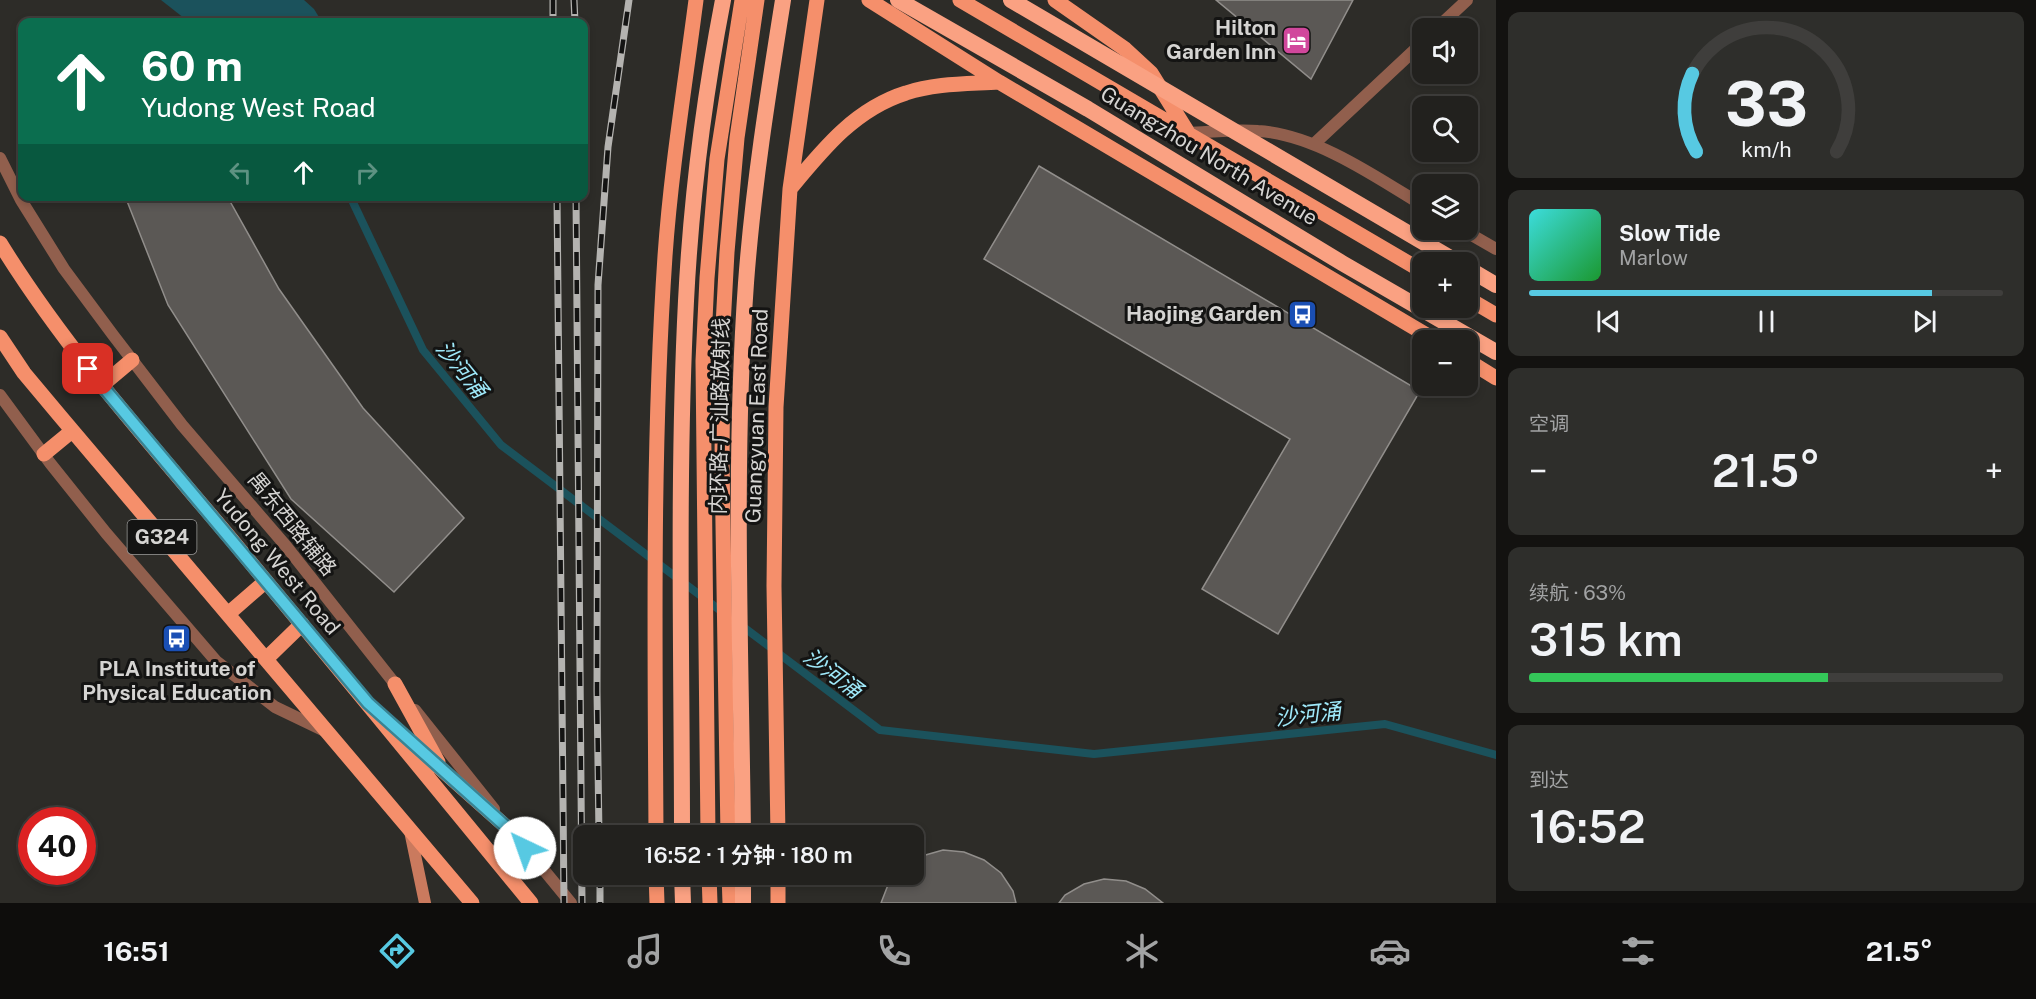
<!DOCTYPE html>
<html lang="zh">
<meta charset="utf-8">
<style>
:root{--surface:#22211e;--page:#2e2e2b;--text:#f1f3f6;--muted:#a2a3a4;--line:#3f3e3c;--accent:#57c9e2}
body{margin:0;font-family:"Public Sans","Noto Sans SC",sans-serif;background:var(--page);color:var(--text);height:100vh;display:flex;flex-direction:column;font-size:22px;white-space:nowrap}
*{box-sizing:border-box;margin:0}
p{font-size:20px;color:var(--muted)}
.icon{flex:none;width:33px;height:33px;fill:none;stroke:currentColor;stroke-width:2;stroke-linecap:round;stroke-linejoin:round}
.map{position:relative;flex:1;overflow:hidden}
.side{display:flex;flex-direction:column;gap:12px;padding:12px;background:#131210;width:540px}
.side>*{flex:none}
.guide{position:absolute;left:18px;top:18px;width:570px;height:183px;border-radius:12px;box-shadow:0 3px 9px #0003,0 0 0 2px var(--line);background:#0b6e4f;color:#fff;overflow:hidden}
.fabs{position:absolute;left:1412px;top:18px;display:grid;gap:12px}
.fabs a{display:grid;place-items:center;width:66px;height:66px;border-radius:12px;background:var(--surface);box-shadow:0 3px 9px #0003,0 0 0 2px var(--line);font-size:30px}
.speed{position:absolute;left:18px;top:807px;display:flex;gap:12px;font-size:30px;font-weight:700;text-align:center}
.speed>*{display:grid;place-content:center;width:78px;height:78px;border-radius:50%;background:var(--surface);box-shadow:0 3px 9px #0003,0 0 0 2px var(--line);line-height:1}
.speed .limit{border:9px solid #d22;background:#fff;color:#111}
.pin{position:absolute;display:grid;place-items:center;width:51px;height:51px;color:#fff;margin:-26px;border-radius:12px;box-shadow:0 3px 9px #0006}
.me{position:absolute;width:66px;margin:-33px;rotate:318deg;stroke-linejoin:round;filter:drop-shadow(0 0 4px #0008)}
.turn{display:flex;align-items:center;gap:21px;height:126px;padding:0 24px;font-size:27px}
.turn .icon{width:78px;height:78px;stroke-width:2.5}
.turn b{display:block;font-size:42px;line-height:51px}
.lanes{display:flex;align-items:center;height:57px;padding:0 24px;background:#0003;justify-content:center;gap:30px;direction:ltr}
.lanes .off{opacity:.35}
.big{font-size:45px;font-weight:600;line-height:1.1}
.side .widget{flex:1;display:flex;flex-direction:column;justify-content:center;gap:9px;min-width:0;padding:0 21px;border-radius:12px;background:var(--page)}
.side .dial{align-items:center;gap:0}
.dial svg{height:156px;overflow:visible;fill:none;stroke:var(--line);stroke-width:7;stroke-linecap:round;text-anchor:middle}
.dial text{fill:var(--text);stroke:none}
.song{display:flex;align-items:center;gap:18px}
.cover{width:72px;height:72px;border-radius:9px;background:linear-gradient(135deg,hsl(180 70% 55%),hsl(130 70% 35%))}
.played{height:6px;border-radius:3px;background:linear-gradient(90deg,var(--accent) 85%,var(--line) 85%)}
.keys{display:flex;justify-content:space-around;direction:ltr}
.heat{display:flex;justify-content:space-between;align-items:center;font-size:33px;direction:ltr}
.charge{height:9px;border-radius:4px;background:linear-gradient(90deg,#34c759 63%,var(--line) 0)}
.trip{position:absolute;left:573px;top:825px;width:351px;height:60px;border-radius:12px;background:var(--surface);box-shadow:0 3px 9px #0003,0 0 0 2px var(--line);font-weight:600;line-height:60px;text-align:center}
.dock{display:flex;height:96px;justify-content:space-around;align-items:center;background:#0e0d0c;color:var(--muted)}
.dock .icon{width:42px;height:42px}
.dock .current{color:var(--accent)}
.dock b{font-size:27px;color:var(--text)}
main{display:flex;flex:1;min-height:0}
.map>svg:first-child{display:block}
.water{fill:#1b525c}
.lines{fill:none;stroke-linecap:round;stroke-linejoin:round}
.stream{stroke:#1b525c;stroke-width:8}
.building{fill:#5b5855;stroke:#918e8b;stroke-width:1.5}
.minor{stroke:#915f4d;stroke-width:12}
.tertiary{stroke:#915f4d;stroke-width:12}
.secondary{stroke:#ca7a5e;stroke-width:12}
.primary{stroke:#f58f6b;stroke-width:15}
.trunk{stroke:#faa182;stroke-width:16}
.rail-casing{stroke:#b4b3b0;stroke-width:7}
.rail{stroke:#141413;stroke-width:4.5;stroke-dasharray:14;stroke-linecap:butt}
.trunk-bridge{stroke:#faa182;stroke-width:16}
.route-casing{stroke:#398393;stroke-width:15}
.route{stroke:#57c9e2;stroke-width:10}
.labels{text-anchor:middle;stroke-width:6;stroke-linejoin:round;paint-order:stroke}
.shield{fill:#141413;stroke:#9b9a99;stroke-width:1.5}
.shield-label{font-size:20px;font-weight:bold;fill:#d5d4d2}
.poi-label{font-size:21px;font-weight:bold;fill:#d5d4d2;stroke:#141413;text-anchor:end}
.street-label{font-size:21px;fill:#d5d4d2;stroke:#141413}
.water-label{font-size:22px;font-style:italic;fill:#9fe9fa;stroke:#141413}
</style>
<main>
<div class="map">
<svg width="1496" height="903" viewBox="0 0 1496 903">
<rect width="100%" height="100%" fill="#2d2c28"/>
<path class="water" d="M161,0H304L314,9L322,22H189Z"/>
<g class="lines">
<path class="stream" d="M350,196L423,350L501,445L725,614
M742,626L880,730L1094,754L1385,724L1496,755"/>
</g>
<path class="building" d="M1216,0H1353L1311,79Z
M1039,166L1420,391L1278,634L1202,589L1290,439L984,259Z
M125,196H227L279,289L363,408L464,518L394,592L291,499L168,305Z
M943,850L964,852L984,860L1001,873L1013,891L1016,903H881L888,885L897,874H914V861L922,856Z
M1104,879L1126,881L1145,889L1163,903H1059L1065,895L1084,884Z"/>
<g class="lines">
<path class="minor" d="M1437,28L1467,0
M1314,144L1422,43"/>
<path class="tertiary" d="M1189,133C1212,132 1235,129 1258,131C1314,134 1375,176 1422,205
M0,158L21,200L64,269L113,335L182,425L286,546L399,689
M1463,230L1496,249
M0,395L50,463L106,533L216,661L275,707L325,731
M415,710L494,809
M507,825L571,903"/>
<path class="secondary" d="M410,831L425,903"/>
<path class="primary" d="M869,0L999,82L1435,340
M960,0L1422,271
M1055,0L1125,49L1151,73L1187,131
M790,189C823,149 855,109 906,93C935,83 969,84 999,82
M0,243C66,350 150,443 231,539C332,660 431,781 531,903
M1467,298L1496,315
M0,337L24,373L60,416L472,903
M1467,360L1496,378
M101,386L132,360
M44,454L72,431
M228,614L266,581
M266,659L302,624
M395,684L438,762
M405,737L512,832
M656,836C655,642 652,449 665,256C671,170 685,85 696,0
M708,836L703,361L707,278L717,159L742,0
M728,836L722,462L723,326L727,252L737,138L757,0
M778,836L774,586L776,407L790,189L817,0
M656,874L657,903
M709,874L710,903
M729,874L730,903
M778,874V903"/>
<path class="trunk" d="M898,0L1088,109L1342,263L1496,352
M1467,268L1496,285
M682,874L683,903
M743,874V903"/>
<defs>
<path id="rail" d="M553,0V22
M574,0L575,22
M557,196L564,903
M576,196L582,903
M599,836L597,691L598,285L608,147L629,0
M600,874V903"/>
</defs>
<use href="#rail" class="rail-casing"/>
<use href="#rail" class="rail"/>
<path class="trunk-bridge" d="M1011,0L1457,262
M682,836C682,658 677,479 686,301C691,202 704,98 723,0
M743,836C741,652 733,466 746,283C753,188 768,94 783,0"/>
</g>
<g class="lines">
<defs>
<path id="route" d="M88,369L368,703L512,832L525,848"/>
</defs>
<use href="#route" class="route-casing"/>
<use href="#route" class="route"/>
</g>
<defs>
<symbol id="hotel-square" viewBox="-11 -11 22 22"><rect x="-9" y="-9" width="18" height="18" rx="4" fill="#d1479c" stroke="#141413"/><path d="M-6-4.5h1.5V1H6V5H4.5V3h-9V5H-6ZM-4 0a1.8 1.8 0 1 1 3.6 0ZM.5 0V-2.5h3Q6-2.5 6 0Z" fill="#fff"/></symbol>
<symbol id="bus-square" viewBox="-11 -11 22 22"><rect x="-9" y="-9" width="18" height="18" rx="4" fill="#1a4fb4" stroke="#141413"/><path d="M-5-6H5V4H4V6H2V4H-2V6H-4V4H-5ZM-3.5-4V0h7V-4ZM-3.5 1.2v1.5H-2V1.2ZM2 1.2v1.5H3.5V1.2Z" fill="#fff"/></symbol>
</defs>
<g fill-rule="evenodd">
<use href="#hotel-square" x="1280" y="24" width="33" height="33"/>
<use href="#bus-square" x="1286" y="298" width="33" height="33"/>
<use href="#bus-square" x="160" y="622" width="33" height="33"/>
</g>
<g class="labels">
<rect class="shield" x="127.5" y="520" width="69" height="34" rx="4.5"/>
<g class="shield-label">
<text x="162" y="544">G324</text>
</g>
<g class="poi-label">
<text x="1276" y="35">Hilton<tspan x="1276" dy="24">Garden Inn</tspan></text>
<text x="1282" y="321">Haojing Garden</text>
<text x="177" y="676" text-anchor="middle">PLA Institute of<tspan x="177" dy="24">Physical Education</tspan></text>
</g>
<g class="street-label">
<text transform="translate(1209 156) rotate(31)" y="7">Guangzhou North Avenue</text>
<text transform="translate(720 416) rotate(-89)" y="7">内环路-广汕路放射线</text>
<text transform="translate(757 416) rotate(-88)" y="7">Guangyuan East Road</text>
<text transform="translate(292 524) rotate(51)" y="7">禺东西路辅路</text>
<text transform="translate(277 562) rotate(50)" y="7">Yudong West Road</text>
</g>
<g class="water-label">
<text transform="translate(462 369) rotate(51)" y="8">沙河涌</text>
<text transform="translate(833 673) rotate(37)" y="8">沙河涌</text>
<text transform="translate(1308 714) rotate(-6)" y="8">沙河涌</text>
</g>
</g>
</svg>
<div class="fabs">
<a><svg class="icon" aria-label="sound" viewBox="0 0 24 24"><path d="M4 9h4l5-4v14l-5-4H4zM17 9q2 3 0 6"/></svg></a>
<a><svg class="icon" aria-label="search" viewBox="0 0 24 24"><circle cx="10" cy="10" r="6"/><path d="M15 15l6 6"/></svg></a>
<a><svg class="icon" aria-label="layers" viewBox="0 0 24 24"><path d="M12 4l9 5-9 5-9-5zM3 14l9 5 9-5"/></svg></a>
<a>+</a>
<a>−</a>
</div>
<div class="speed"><div class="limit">40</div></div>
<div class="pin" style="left:88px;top:369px;background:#d93025"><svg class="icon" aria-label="arrive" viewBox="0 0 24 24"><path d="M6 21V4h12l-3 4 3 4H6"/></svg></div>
<svg class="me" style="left:525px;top:848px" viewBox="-20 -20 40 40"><circle r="19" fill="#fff"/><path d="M0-13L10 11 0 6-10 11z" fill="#57c9e2"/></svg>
<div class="trip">16:52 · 1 分钟 · 180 m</div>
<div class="guide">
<div class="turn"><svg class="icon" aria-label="ahead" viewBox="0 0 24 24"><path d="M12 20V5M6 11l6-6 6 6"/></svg><div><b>60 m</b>Yudong West Road</div></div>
<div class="lanes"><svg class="icon off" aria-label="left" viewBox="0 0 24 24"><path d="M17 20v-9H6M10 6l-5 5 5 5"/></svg><svg class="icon" aria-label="ahead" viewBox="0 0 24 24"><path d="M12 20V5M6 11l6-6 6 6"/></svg><svg class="icon off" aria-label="right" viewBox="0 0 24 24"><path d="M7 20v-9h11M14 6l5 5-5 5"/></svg></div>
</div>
</div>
<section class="side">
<div class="widget dial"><svg viewBox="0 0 100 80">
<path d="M14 69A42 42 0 1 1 86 69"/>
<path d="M14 69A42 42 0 0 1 12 29" stroke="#57c9e2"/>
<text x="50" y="56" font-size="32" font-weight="700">33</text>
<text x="50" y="72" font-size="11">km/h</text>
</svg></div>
<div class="widget">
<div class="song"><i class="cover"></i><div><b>Slow Tide</b><p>Marlow</p></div></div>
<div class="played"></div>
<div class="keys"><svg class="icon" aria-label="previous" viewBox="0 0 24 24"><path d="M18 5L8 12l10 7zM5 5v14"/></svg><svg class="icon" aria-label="pause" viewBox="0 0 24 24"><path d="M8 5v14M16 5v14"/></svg><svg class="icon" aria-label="next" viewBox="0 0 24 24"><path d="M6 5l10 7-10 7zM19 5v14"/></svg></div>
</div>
<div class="widget"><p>空调</p>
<div class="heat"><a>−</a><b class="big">21.5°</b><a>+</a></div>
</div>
<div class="widget"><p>续航 · 63%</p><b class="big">315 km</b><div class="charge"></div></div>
<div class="widget"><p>到达</p><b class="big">16:52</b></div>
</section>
</main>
<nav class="dock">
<b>16:51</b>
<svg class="icon current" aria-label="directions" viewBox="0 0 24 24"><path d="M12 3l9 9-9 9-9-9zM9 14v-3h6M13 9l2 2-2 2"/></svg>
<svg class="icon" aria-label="music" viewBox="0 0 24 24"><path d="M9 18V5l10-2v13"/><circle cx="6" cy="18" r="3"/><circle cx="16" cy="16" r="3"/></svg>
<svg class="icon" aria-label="phone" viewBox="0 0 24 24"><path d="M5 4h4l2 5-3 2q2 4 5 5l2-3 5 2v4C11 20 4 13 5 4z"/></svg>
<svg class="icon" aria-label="climate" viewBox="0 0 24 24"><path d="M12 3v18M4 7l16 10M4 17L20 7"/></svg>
<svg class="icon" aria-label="car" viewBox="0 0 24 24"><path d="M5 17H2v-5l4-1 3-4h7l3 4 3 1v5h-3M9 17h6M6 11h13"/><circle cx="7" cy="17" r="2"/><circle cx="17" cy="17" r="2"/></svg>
<svg class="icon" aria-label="filters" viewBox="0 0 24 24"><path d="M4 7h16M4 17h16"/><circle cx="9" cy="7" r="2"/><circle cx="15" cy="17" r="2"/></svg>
<b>21.5°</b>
</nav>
